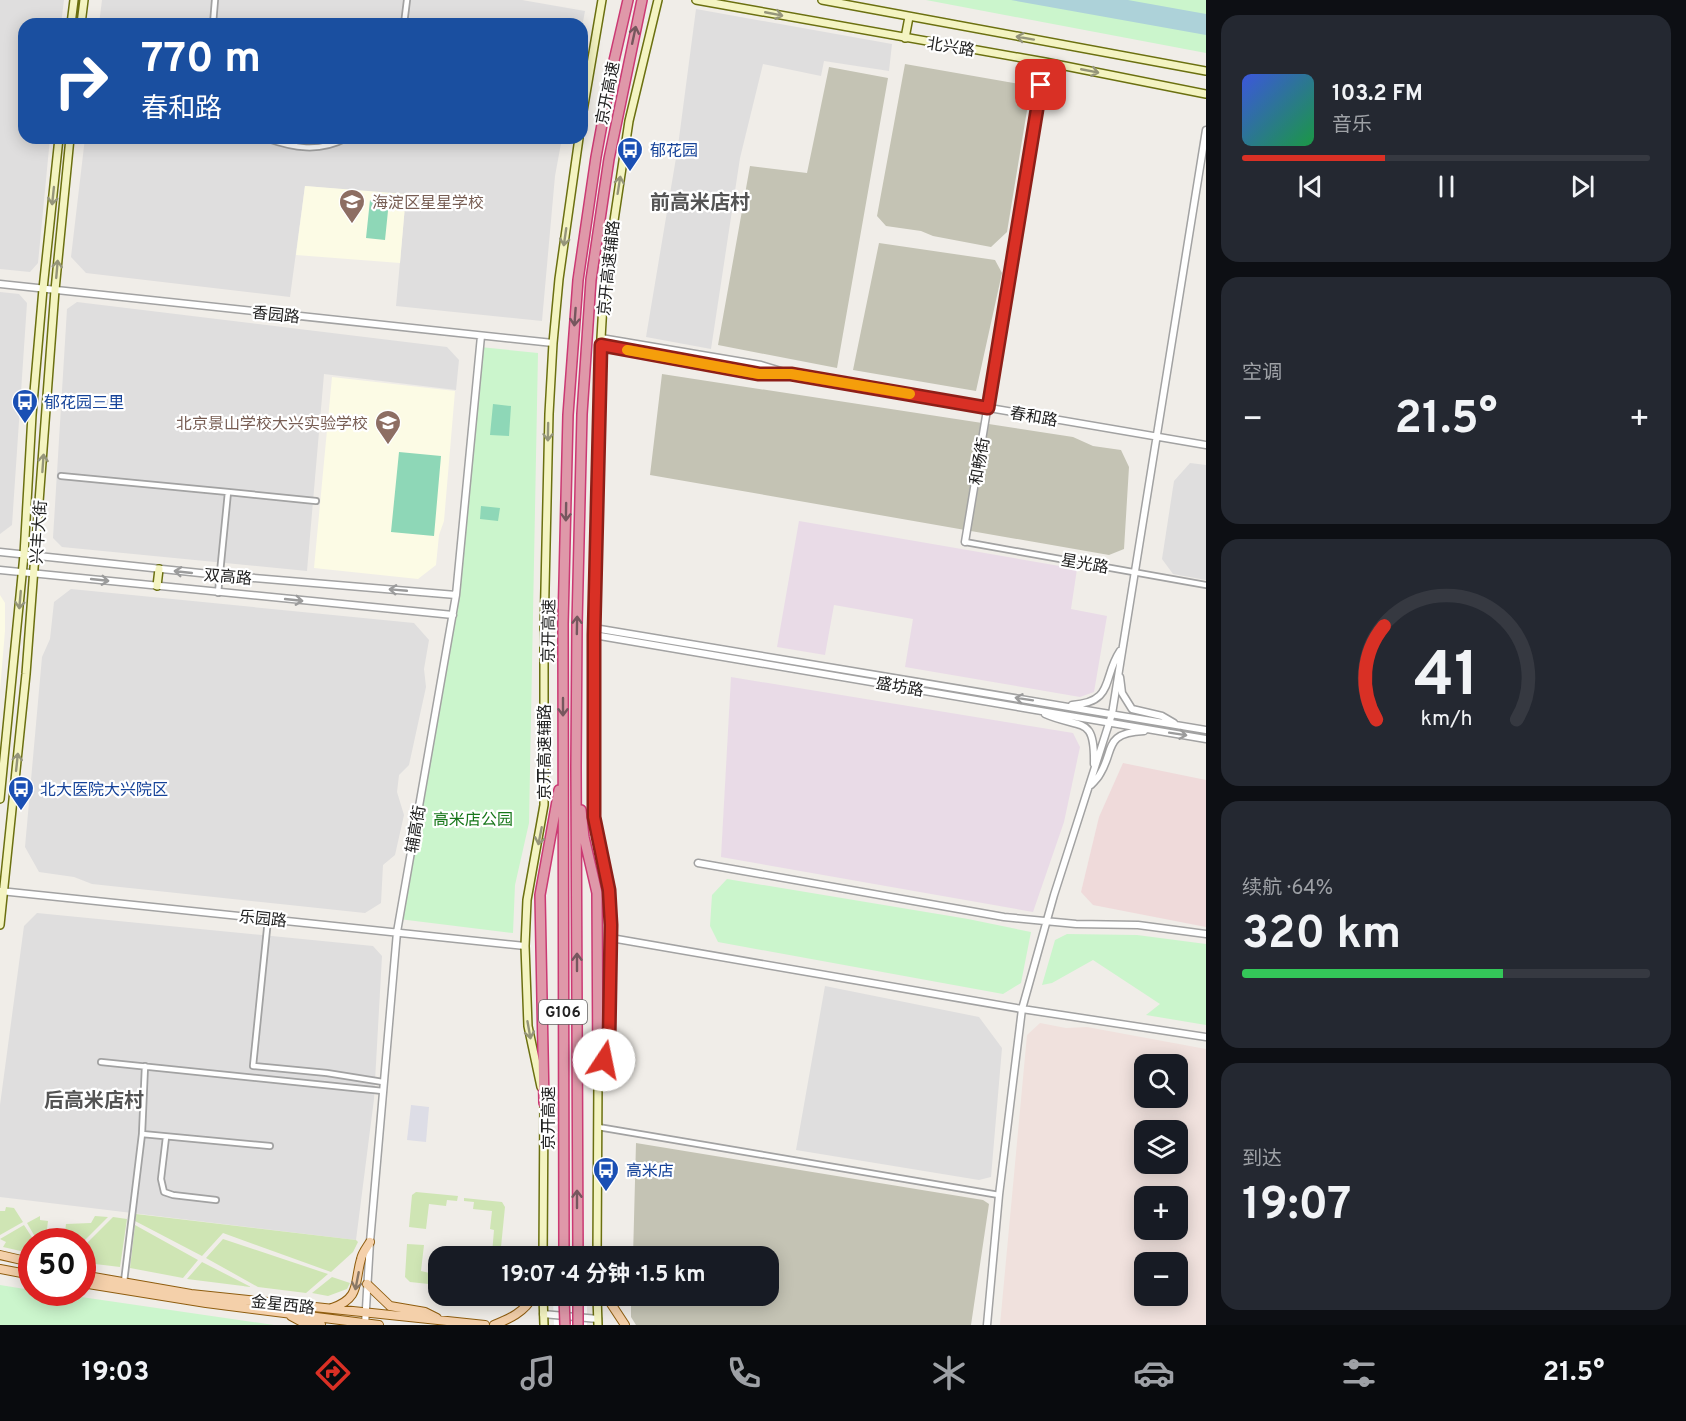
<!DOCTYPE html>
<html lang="zh">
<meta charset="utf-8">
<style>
:root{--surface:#171b24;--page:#242831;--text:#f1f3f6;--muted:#9ea1a6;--line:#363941;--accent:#d93025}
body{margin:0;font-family:Overpass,"Noto Sans SC",sans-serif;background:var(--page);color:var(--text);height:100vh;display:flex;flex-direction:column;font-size:22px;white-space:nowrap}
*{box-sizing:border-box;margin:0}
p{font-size:20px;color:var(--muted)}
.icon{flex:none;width:33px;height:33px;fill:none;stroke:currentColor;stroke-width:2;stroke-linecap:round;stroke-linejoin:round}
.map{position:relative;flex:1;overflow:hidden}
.sheet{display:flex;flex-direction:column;gap:15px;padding:15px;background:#0d0f14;width:480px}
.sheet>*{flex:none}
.top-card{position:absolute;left:18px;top:18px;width:570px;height:126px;border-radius:18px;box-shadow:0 3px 15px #0003;background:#1a4fa0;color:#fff;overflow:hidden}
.fabs{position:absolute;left:1134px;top:1054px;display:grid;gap:12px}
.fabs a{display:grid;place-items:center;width:54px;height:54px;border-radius:12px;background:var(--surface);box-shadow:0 3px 15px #0003;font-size:30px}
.speed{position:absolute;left:18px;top:1228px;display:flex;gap:12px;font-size:30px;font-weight:700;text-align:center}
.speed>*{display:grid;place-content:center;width:78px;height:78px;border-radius:50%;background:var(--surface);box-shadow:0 3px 15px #0003;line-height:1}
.speed .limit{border:9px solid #d22;background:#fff;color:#111}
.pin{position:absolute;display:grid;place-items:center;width:51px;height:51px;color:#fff;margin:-26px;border-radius:12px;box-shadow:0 3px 9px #0006}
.me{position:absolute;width:66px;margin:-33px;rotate:11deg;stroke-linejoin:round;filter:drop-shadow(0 0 4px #0008)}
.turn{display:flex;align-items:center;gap:21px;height:126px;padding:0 24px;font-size:27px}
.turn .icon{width:78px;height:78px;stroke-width:2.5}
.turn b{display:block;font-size:42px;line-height:51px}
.big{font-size:45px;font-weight:700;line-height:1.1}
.sheet .widget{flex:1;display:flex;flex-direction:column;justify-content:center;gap:9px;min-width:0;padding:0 21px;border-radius:18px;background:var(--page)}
.sheet .dial{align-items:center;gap:0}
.dial svg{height:156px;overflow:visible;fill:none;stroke:var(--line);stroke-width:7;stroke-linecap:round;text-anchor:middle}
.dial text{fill:var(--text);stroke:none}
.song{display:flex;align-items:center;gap:18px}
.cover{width:72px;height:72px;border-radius:9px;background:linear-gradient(135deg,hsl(230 70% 55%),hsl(140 70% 35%))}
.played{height:6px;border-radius:3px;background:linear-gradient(90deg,var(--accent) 35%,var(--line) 35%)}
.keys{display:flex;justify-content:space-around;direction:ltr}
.heat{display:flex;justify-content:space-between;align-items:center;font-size:33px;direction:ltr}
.charge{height:9px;border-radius:4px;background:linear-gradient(90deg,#34c759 64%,var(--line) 0)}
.trip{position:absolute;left:428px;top:1246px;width:351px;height:60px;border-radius:18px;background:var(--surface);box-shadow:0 3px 15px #0003;font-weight:700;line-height:60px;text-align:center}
.dock{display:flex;height:96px;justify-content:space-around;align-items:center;background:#090b0e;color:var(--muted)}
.dock .icon{width:42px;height:42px}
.dock .current{color:var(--accent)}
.dock b{font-size:27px;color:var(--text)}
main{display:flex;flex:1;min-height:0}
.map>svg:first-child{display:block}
.residential{fill:#dfdede}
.commercial{fill:#efdada}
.industrial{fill:#e9dbe7}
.education{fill:#fcfbe5}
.military{fill:#f0e1dd;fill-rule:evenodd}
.construction{fill:#c4c3b4}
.grass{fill:#cfe5b4}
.park{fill:#cbf5cc}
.pitch{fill:#8ed7b7}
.plaza{fill:#dddde6}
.water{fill:#add2d9}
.pier{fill:#fff}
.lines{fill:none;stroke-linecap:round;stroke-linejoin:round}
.minor-casing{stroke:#a2a2a2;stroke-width:8}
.tertiary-casing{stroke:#a2a2a2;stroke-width:9}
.secondary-casing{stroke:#6b7010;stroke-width:10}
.primary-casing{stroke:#8f5d0f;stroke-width:10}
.motorway-casing{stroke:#cb3973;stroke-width:12}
.minor{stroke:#fff;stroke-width:4.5}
.tertiary{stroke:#fff;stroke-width:6}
.secondary{stroke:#f4f4c2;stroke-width:7}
.primary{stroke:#f4d0aa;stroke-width:8}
.motorway{stroke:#df98a9;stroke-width:9}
.motorway-bridge-casing{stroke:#cb3973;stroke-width:12;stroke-linecap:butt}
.motorway-bridge{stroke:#df98a9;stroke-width:9}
.oneway{stroke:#95957a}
.oneway2{stroke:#76575e}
.oneway3{stroke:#9b9b9b}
.oneway4{stroke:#8a7866}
.route-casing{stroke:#8d1f18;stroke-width:15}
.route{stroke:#d93025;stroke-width:10}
.slow{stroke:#f59e0b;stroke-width:10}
.labels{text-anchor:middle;stroke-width:4.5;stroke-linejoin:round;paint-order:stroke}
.shield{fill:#fff;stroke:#646464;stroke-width:1.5}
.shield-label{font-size:15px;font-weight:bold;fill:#212121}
.street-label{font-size:16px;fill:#212121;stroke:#fff}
.transit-label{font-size:16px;fill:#164399;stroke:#fff;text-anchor:start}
.education-label{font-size:16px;fill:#785e54;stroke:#fff;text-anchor:start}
.park-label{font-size:16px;fill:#17771a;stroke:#fff}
.quarter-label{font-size:20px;font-weight:bold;fill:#545454;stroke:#fff}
</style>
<main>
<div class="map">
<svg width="1206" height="1325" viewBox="0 0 1206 1325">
<rect width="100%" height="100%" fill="#f0ede8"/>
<path class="residential" d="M0,0H64L61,24H24V138H50L38,263L30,272L0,269Z
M102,0H522L585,11L582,27V24H99Z
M696,9L892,44L889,71L824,61L821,76L763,64L740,158L711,349L646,337L678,146Z
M85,138H562L555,176L542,321L396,306L406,195L305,186L290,297L86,273L71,257Z
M0,292L19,294L27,303L12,525L0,534Z
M77,302L447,347L459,360L456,390L324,374L307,571L62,547L53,538L67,309Z
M1190,463L1206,465V580L1173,574L1162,559L1174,481Z
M71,589L414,623L429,640L424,669L426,687L409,765L399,775L397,792L404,815L395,855L383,865L381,903L365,913L92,884L74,877L39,872L25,847L42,657L50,639L54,602Z
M37,913L373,946L382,956L374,1099L356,1240L0,1197V1105L24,926Z
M825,986L979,1017L1002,1048L991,1177L979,1180L796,1150Z"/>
<path class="commercial" d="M1123,763L1206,780V927L1093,905L1081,892L1099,817Z"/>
<path class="industrial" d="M799,521L1077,569L1071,609L1107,616L1094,692L1080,697L905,667L913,619L834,605L825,655L777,647Z
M731,677L1073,733L1080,747L1064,822L1033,912L721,857Z"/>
<path class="education" d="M305,186L406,194L400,263L296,255Z
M332,377L455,391L444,521L439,535L436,565L418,579L314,568Z
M0,595L5,603V631L0,690Z"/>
<path class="military" d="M1040,1023L1066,1028L1087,1027L1206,1049V1325H1000L1027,1035ZM1144,1065H1178V1098H1144ZM1144,1131H1178V1164H1144ZM1144,1197H1178V1230H1144ZM1144,1263H1178V1296H1144Z"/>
<path class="construction" d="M905,64L1031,86L1007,232L991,247L933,236L921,231L886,226L877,216Z
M829,67L888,78L837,368L718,345L750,166L807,173Z
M879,243L995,260L1002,273L976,391L853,370Z
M662,374L1073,437L1093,446L1121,450L1129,467L1124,549L1109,555L650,475Z
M636,1143L983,1200L989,1204L971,1325H636L631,1317V1296H768V1257H633Z"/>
<path class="grass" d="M416,1192L458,1196L457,1201L447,1200L446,1206L429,1204L426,1229L409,1227L412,1195Z
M464,1198L502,1202L505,1207L500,1257H488V1254H492L494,1230L490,1229L492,1211L473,1209L474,1202L464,1201Z
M6,1207L14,1208L23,1222L0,1235V1211H5Z
M136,1214L356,1240L358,1242L353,1252L331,1272L223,1233L202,1256L135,1221Z
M40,1216V1220L48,1221L46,1237L54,1238L53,1242H38L27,1223Z
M95,1216L108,1217L83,1242H56L57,1239H64L66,1224L91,1223Z
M113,1217L127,1219L120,1267L95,1264V1260L83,1256V1247Z
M24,1225L35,1242H32L31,1248L26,1247L25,1252L3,1247L6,1242L0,1239Z
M135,1225L198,1260L183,1278L130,1268Z
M223,1239L328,1274L306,1293L258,1287L206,1258Z
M407,1244L424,1245L421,1271L438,1275V1285L410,1282L405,1277Z
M202,1262L251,1287L187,1279Z
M332,1277L350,1283L347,1289L328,1296L312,1293Z"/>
<path class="park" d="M926,0H1206V53Z
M480,347L538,353L529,823L515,885L513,933L399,919L449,641Z
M727,879L968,919L1031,932L1021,983L1003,994L718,942L710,926L712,895Z
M1067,934L1137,935L1206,944V1025L1146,1015L1160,1004L1093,960L1052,983L1042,985L1055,940Z
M0,1285L31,1290L32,1293H54L274,1325H0Z"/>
<path class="pitch" d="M370,200L389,201L385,240L366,238Z
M493,404L511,406L509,436L490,435Z
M399,452L441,456L434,536L391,532Z
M481,506L500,508L498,521L480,519Z"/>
<path class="plaza" d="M411,1105L429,1107L426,1142L407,1140Z"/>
<path class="water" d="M1011,0H1128L1206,14V35Z"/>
<path class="pier" d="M553,1300L587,1303V1325H554Z"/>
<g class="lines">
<defs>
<path id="minor" d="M213,24L215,0
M404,24L407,0
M265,138C294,148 318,153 347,138
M61,476L228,492
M965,542L1206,585
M218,593L228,492L316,501
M268,919L253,1066L327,1073L383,1082
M101,1062L383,1091
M598,1127L999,1195
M142,1134L145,1066
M166,1137L161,1179L164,1192L173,1195L216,1200
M124,1282L142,1134L270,1146"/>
<path id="tertiary" d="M0,284L553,343
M601,338L761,365L791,374L1206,445
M601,345L759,374H784
M965,542L1045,62
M0,552L219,575L456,595
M0,570L453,615
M594,628L1206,730
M594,635L1206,739
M1120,677L1122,693L1132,709L1162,716L1174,723
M1072,705C1115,702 1102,678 1120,651
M1045,714C1081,730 1095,714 1094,764
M1091,785C1094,782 1098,778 1100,774C1115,750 1103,733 1144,731
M698,863L1004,917L1076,924L1138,925L1206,934
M0,891L525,946
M611,938L1022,1009L1206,1037
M543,1314L598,1319
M365,1325L370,1242L397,932L456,595L481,336
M987,1325L999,1195L1022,1009L1054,895L1112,714L1206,130"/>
<path id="secondary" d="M696,0L1045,62L1206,94
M822,0L1206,71
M71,24L74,0
M81,24L84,0
M905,38L909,17
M582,117L602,0
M157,586L159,569
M0,799L24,555L32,415L43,289L59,138
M0,925L26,674L55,290L70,138
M541,1087L528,1026L525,946L527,900L544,805V632L549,414L553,343L559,279L579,138
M543,1257L544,1101
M597,1257L598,1079L609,1041L611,925L609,890L595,817L594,792V635L601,338L604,287L629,121L658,0
M543,1296L544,1325
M597,1296L598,1325"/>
<path id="primary" d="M0,1255L26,1261L32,1265
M0,1269L32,1275
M82,1275L191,1294L485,1325
M82,1283L206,1303L379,1325
M367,1284L390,1306L425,1312L437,1318
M606,1296L625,1325
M332,1308C361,1298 354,1283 361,1259C362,1253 367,1247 370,1242
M291,1316L302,1322L321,1325
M494,1325C509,1319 525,1312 533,1296"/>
<path id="motorway" d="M581,810L584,837L597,893L598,1079
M544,1103L540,895L559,790
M564,1257L563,624L568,415L578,280L596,157L613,65L628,0
M578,1257L576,767L577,625L582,414L591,280L609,159L642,0"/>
</defs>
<use href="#minor" class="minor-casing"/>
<use href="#tertiary" class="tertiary-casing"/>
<use href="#secondary" class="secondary-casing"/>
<use href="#primary" class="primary-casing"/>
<use href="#motorway" class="motorway-casing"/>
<use href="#minor" class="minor"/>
<use href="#tertiary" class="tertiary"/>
<use href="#secondary" class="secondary"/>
<use href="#primary" class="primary"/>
<use href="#motorway" class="motorway"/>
<defs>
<path id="motorway-bridge" d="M564,1296L565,1325
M578,1296V1325"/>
</defs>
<use href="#motorway-bridge" class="motorway-bridge-casing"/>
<use href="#motorway-bridge" class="motorway-bridge"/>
</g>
<defs><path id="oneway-shaft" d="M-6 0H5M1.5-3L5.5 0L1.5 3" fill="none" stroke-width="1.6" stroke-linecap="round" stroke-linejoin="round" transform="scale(1.5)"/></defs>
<g class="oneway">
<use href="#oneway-shaft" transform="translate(774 14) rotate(11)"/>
<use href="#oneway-shaft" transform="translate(1025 38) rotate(-170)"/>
<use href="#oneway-shaft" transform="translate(1090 71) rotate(11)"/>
<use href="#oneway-shaft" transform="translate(619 185) rotate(-81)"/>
<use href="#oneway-shaft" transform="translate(53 196) rotate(96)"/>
<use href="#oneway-shaft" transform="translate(565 237) rotate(98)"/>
<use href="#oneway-shaft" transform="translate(57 269) rotate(-85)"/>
<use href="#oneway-shaft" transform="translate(548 432) rotate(91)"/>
<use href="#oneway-shaft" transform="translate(43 463) rotate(-86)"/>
<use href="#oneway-shaft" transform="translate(20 600) rotate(95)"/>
<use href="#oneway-shaft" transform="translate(17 762) rotate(-84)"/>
<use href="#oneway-shaft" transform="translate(540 836) rotate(101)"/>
<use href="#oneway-shaft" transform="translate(529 1030) rotate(80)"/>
</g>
<g class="oneway2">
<use href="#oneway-shaft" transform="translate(634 35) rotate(-78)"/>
<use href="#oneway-shaft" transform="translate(575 317) rotate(94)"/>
<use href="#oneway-shaft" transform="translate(566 512) rotate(91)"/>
<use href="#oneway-shaft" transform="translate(577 625) rotate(-89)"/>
<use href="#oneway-shaft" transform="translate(563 707) rotate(90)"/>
<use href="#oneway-shaft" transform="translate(577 962) rotate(-90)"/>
<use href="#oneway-shaft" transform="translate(577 1199) rotate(-90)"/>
</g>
<g class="oneway3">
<use href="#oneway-shaft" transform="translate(183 572) rotate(-174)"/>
<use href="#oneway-shaft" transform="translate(100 580) rotate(6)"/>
<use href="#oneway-shaft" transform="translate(398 590) rotate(-175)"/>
<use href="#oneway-shaft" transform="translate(294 600) rotate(6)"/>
<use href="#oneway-shaft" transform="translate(1024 699) rotate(-171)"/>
<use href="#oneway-shaft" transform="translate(1178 734) rotate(9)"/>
</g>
<use class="oneway4" href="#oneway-shaft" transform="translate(357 1281) rotate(101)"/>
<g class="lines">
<defs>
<path id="route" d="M604,1060L609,1041L611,925L609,890L594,817V635L601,345L759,374H791L988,408L1041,85"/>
</defs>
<use href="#route" class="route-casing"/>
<use href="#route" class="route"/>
<path class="slow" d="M627,350L759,374H791L910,394"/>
</g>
<defs>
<symbol id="bus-pin" viewBox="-11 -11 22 30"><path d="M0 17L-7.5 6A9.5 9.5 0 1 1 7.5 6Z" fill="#1a4fb4" stroke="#fff"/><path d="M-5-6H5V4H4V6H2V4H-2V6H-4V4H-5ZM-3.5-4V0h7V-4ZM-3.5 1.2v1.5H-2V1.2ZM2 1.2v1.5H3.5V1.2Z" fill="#fff"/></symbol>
<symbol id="school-pin" viewBox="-11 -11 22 30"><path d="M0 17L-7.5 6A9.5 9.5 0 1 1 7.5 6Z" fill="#8d6e63" stroke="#fff"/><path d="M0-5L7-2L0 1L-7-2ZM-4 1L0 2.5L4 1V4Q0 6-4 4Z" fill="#fff"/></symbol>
</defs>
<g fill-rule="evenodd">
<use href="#bus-pin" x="615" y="135" width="30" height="40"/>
<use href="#school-pin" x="337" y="187" width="30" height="40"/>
<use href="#bus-pin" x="10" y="387" width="30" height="40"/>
<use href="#school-pin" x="373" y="408" width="30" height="40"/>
<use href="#bus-pin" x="6" y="774" width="30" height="40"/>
<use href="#bus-pin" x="591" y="1155" width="30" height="40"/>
</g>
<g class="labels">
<rect class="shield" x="539" y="1000" width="48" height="24" rx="4.5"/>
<g class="shield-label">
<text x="563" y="1017">G106</text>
</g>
<g class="street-label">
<text transform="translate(951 46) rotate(9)" y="6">北兴路</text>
<text transform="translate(607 93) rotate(-79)" y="6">京开高速</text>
<text transform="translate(608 268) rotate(-84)" y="6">京开高速辅路</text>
<text transform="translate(276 314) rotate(6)" y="6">香园路</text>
<text transform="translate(1034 416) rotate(10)" y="6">春和路</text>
<text transform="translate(979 461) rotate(-80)" y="6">和畅街</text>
<text transform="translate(38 532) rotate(-86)" y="6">兴丰大街</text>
<text transform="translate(1085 563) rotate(10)" y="6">星光路</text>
<text transform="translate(228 576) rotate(5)" y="6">双高路</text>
<text transform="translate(548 631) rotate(-89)" y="6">京开高速</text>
<text transform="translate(900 686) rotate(10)" y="6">盛坊路</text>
<text transform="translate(544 752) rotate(-90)" y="6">京开高速辅路</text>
<text transform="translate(415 829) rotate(-80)" y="6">辅高街</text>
<text transform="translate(263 918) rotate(6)" y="6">乐园路</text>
<text transform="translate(548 1118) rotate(-90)" y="6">京开高速</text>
<text transform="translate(283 1304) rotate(6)" y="6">金星西路</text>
</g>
<g class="transit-label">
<text x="650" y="156">郁花园</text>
<text x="44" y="408">郁花园三里</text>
<text x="40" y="795">北大医院大兴院区</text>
<text x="626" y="1176">高米店</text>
</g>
<g class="education-label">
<text x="372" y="208">海淀区星星学校</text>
<text x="368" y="429" text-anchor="end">北京景山学校大兴实验学校</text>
</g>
<g class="park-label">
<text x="473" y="825">高米店公园</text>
</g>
<g class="quarter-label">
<text x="700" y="209">前高米店村</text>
<text x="94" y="1107">后高米店村</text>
</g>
</g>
</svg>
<div class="fabs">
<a><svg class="icon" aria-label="search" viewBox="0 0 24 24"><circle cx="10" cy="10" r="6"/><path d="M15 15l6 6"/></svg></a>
<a><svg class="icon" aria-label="layers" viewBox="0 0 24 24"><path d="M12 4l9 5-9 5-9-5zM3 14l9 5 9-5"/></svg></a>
<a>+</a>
<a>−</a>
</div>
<div class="speed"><div class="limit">50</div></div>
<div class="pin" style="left:1041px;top:85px;background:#d93025"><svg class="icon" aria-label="arrive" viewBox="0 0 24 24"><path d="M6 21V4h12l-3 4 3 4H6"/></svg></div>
<svg class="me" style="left:604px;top:1060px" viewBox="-20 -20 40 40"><circle r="19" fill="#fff"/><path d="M0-13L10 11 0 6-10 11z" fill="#d93025"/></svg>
<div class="trip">19:07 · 4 分钟 · 1.5 km</div>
<div class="top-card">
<div class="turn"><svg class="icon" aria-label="right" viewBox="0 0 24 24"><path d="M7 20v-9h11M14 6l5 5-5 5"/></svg><div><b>770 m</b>春和路</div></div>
</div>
</div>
<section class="sheet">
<div class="widget">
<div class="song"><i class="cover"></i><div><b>103.2 FM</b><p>音乐</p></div></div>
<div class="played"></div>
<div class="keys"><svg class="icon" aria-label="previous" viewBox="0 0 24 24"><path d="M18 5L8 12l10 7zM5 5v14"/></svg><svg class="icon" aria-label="pause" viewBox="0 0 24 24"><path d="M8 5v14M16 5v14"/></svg><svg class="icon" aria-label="next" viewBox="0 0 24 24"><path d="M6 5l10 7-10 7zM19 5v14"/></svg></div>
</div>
<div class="widget"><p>空调</p>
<div class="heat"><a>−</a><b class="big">21.5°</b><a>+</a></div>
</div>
<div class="widget dial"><svg viewBox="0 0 100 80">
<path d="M14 69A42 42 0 1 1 86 69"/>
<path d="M14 69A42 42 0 0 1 18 21" stroke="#d93025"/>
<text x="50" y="56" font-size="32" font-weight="700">41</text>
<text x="50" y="72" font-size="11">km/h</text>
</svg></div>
<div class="widget"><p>续航 · 64%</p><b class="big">320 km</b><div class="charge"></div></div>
<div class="widget"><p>到达</p><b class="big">19:07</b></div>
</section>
</main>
<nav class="dock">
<b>19:03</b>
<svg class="icon current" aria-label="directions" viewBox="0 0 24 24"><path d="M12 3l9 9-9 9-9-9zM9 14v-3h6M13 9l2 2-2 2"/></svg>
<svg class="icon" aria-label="music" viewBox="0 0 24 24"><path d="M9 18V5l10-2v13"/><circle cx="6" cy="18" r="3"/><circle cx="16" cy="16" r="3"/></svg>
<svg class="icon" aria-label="phone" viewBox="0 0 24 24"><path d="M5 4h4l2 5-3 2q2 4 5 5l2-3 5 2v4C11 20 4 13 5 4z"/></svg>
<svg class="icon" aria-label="climate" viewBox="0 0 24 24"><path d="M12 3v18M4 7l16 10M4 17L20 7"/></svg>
<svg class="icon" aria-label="car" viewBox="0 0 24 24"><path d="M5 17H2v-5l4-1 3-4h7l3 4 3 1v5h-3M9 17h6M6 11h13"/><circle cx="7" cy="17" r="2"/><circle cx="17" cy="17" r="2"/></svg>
<svg class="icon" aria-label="filters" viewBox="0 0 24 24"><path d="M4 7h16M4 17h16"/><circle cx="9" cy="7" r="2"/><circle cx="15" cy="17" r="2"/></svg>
<b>21.5°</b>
</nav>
